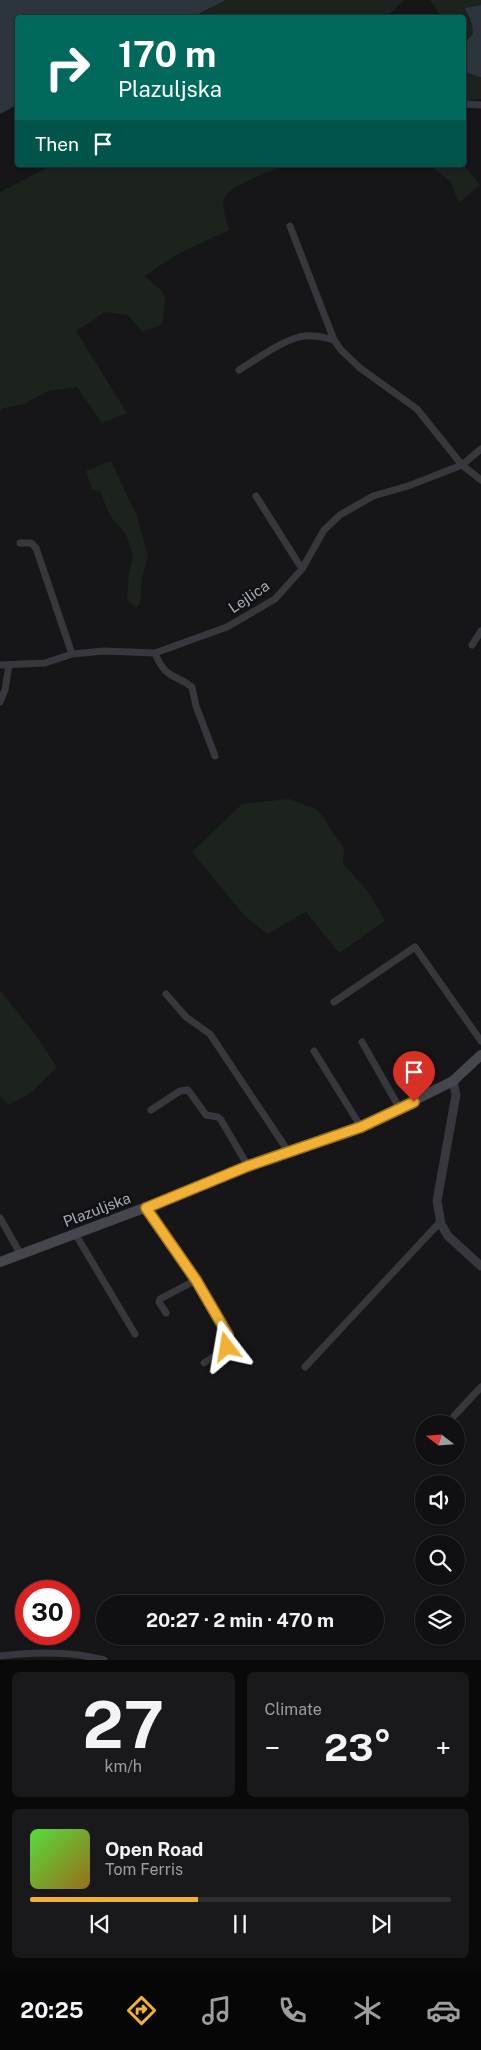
<!DOCTYPE html>
<meta charset="utf-8">
<style>
:root{--surface:#101012;--page:#19191b;--text:#f1f3f6;--muted:#9c9d9f;--line:#303032;--accent:#f2b134}
body{margin:0;font-family:"Public Sans",sans-serif;background:var(--page);color:var(--text);height:100vh;display:flex;flex-direction:column;font-size:19px;white-space:nowrap}
*{box-sizing:border-box;margin:0}
p{font-size:16px;color:var(--muted)}
.icon{flex:none;width:28px;height:28px;fill:none;stroke:currentColor;stroke-width:2;stroke-linecap:round;stroke-linejoin:round}
.map{position:relative;height:1660px;overflow:hidden}
.sheet{display:flex;flex-direction:column;gap:12px;padding:12px;background:#09090a;flex:1}
.sheet>*{flex:none}
.hud{position:absolute;left:15px;top:15px;width:451px;height:152px;border-radius:5px;box-shadow:0 1px 4px #0004,0 0 0 1px var(--line);background:#00695c;color:#fff;overflow:hidden}
.needle{width:32px;rotate:287deg}
.fabs{position:absolute;left:415px;top:1415px;display:grid;gap:10px}
.fabs a{display:grid;place-items:center;width:50px;height:50px;border-radius:50%;background:var(--surface);box-shadow:0 1px 4px #0004,0 0 0 1px var(--line);font-size:25px}
.speed{position:absolute;left:15px;top:1580px;display:flex;gap:10px;font-size:25px;font-weight:700;text-align:center}
.speed>*{display:grid;place-content:center;width:65px;height:65px;border-radius:50%;background:var(--surface);box-shadow:0 1px 4px #0004,0 0 0 1px var(--line);line-height:1}
.speed .limit{border:8px solid #d22;background:#fff;color:#111}
.pin{position:absolute;display:grid;place-items:center;width:42px;height:42px;color:#fff;margin:-51px -21px;border-radius:50% 50% 50% 0;rotate:-45deg;box-shadow:0 0 5px #0007}
.pin .icon{rotate:45deg}
.me{position:absolute;width:55px;margin:-28px;rotate:346deg;stroke-linejoin:round;filter:drop-shadow(0 0 4px #0008)}
.turn{display:flex;align-items:center;gap:18px;height:105px;padding:0 20px;font-size:22px}
.turn .icon{width:65px;height:65px;stroke-width:2.5}
.turn b{display:block;font-size:35px;line-height:42px}
.then{display:flex;align-items:center;height:48px;padding:0 20px;background:#0003;gap:10px;font-size:19px}
.big{font-size:38px;font-weight:700;line-height:1.1}
.sheet .tile{flex:1;display:flex;flex-direction:column;justify-content:center;gap:8px;min-width:0;padding:0 18px;border-radius:8px;background:var(--page)}
.sheet .dial{align-items:center;gap:0}
.dial b{font-size:65px;line-height:1}
.song{display:flex;align-items:center;gap:15px}
.cover{width:60px;height:60px;border-radius:8px;background:linear-gradient(135deg,hsl(110 70% 55%),hsl(40 70% 35%))}
.played{height:5px;border-radius:2px;background:linear-gradient(90deg,var(--accent) 40%,var(--line) 40%)}
.keys{display:flex;justify-content:space-around;direction:ltr}
.heat{display:flex;justify-content:space-between;align-items:center;font-size:28px;direction:ltr}
.sheet .tiles{flex:1;display:grid;gap:12px;grid-template-columns:1fr 1fr}
.tile:last-child{grid-column:span 2}
.trip{position:absolute;left:96px;top:1595px;width:288px;height:50px;border-radius:25px;background:var(--surface);box-shadow:0 1px 4px #0004,0 0 0 1px var(--line);font-weight:700;line-height:50px;text-align:center}
.menu{display:flex;height:80px;justify-content:space-around;align-items:center;background:#060607;color:var(--muted)}
.menu .icon{width:35px;height:35px}
.menu .active{color:var(--accent)}
.menu b{font-size:22px;color:var(--text)}
.map>svg:first-child{display:block}
.green{fill:#1c231d}
.water{fill:#2c353c}
.lines{fill:none;stroke-linecap:round;stroke-linejoin:round}
.minor{stroke:#37383d;stroke-width:7}
.tertiary{stroke:#37383d;stroke-width:9}
.secondary{stroke:#45474d;stroke-width:10}
.route-casing{stroke:#9d7322;stroke-width:12}
.route{stroke:#f2b134;stroke-width:9}
.labels{text-anchor:middle;stroke-width:5;stroke-linejoin:round;paint-order:stroke}
.street-label{font-size:15px;fill:#a8adb8;stroke:#111113}
</style>
<div class="map">
<svg width="481" height="1660" viewBox="0 0 481 1660">
<rect width="100%" height="100%" fill="#161618"/>
<path class="green" d="M226,0H405L387,16L378,17L193,18Z
M430,0H481V5L473,6L468,17L472,24L473,34L464,43V18L437,17L438,11Z
M464,72L481,77V99L464,101Z
M53,165H286C272,171 228,185 224,199C221,207 227,221 229,230L178,254L144,276L163,292L165,300L163,320L160,325L143,332L127,315L105,312L76,331L127,413L102,423L77,387L48,391L24,404L4,408L0,411V192Z
M430,165H464L480,185L459,203L450,181Z
M111,461L137,516L148,557L142,577L140,604L136,608L127,600L129,573L133,556L126,534L111,517L100,492L92,489L86,471Z
M289,799L318,810L344,849L343,863L369,893L385,921L339,953L306,912L267,934L244,915L192,852L242,804Z
M0,990L34,1033L57,1067L32,1092L9,1105L0,1096Z"/>
<path class="water" d="M0,0H226L193,17L18,18L17,105L0,114Z
M481,5V77H480L464,72V43L473,34L472,24L465,8Z"/>
<g class="lines">
<path class="minor" d="M464,104L481,105
M290,226L334,340
M239,370C257,359 278,343 299,337C311,334 323,337 334,340L341,350L360,368L417,409L462,465L481,480
M256,496L302,569
M20,543H31L36,548L72,654
M472,645L481,631
M155,653C166,680 174,673 192,687L196,706L215,756
M0,665L45,663L72,654L104,651L155,653L227,627L275,599L302,569L324,530L340,515L373,496L408,486L462,465L481,449
M0,702L5,690L9,665
M166,994L186,1017L210,1034L288,1151
M334,1002L415,947L481,1041
M362,1042L400,1109
M314,1051L361,1127
M151,1110L180,1091L188,1090L206,1115L218,1117L221,1120L248,1166
M146,1208L196,1280L228,1335L227,1347L204,1363
M0,1218L21,1255
M76,1235L135,1334
M166,1313L159,1302L160,1299L196,1280
M305,1367L441,1221
M454,1416L481,1387
M0,1656C33,1652 71,1651 104,1660"/>
<path class="tertiary" d="M453,1081L456,1095L437,1201L441,1224L448,1236L481,1266"/>
<path class="secondary" d="M0,1262L152,1205L248,1166L361,1127L453,1081L481,1055"/>
</g>
<g class="lines">
<defs>
<path id="route" d="M227,1347L228,1335L196,1280L146,1208L248,1166L361,1127L414,1102"/>
</defs>
<use href="#route" class="route-casing"/>
<use href="#route" class="route"/>
</g>
<g class="labels">
<g class="street-label">
<text transform="translate(249 597) rotate(-34)" y="5">Lejlica</text>
<text transform="translate(97 1210) rotate(-21)" y="5">Plazuljska</text>
</g>
</g>
</svg>
<div class="fabs">
<a><svg class="needle" viewBox="-14 -14 28 28"><path d="M0-13l5 13h-10z" fill="#e53935"/><path d="M0 13l5-13h-10z" fill="#9c9d9f"/></svg></a>
<a><svg class="icon" aria-label="sound" viewBox="0 0 24 24"><path d="M4 9h4l5-4v14l-5-4H4zM17 9q2 3 0 6"/></svg></a>
<a><svg class="icon" aria-label="search" viewBox="0 0 24 24"><circle cx="10" cy="10" r="6"/><path d="M15 15l6 6"/></svg></a>
<a><svg class="icon" aria-label="layers" viewBox="0 0 24 24"><path d="M12 4l9 5-9 5-9-5zM3 14l9 5 9-5"/></svg></a>
</div>
<div class="speed"><div class="limit">30</div></div>
<div class="pin" style="left:414px;top:1102px;background:#d93025"><svg class="icon" aria-label="arrive" viewBox="0 0 24 24"><path d="M6 21V4h12l-3 4 3 4H6"/></svg></div>
<svg class="me" style="left:227px;top:1347px" viewBox="-20 -20 40 40"><path d="M0-17L14 15 0 8-14 15z" fill="#f2b134" stroke="#fff" stroke-width="4"/></svg>
<div class="trip">20:27 · 2 min · 470 m</div>
<div class="hud">
<div class="turn"><svg class="icon" aria-label="right" viewBox="0 0 24 24"><path d="M7 20v-9h11M14 6l5 5-5 5"/></svg><div><b>170 m</b>Plazuljska</div></div>
<div class="then">Then<svg class="icon" aria-label="arrive" viewBox="0 0 24 24"><path d="M6 21V4h12l-3 4 3 4H6"/></svg></div>
</div>
</div>
<section class="sheet">
<div class="tiles">
<div class="tile dial"><b>27</b><p>km/h</p></div>
<div class="tile"><p>Climate</p>
<div class="heat"><a>−</a><b class="big">23°</b><a>+</a></div>
</div>
<div class="tile">
<div class="song"><i class="cover"></i><div><b>Open Road</b><p>Tom Ferris</p></div></div>
<div class="played"></div>
<div class="keys"><svg class="icon" aria-label="previous" viewBox="0 0 24 24"><path d="M18 5L8 12l10 7zM5 5v14"/></svg><svg class="icon" aria-label="pause" viewBox="0 0 24 24"><path d="M8 5v14M16 5v14"/></svg><svg class="icon" aria-label="next" viewBox="0 0 24 24"><path d="M6 5l10 7-10 7zM19 5v14"/></svg></div>
</div>
</div>
</section>
<nav class="menu">
<b>20:25</b>
<svg class="icon active" aria-label="directions" viewBox="0 0 24 24"><path d="M12 3l9 9-9 9-9-9zM9 14v-3h6M13 9l2 2-2 2"/></svg>
<svg class="icon" aria-label="music" viewBox="0 0 24 24"><path d="M9 18V5l10-2v13"/><circle cx="6" cy="18" r="3"/><circle cx="16" cy="16" r="3"/></svg>
<svg class="icon" aria-label="phone" viewBox="0 0 24 24"><path d="M5 4h4l2 5-3 2q2 4 5 5l2-3 5 2v4C11 20 4 13 5 4z"/></svg>
<svg class="icon" aria-label="climate" viewBox="0 0 24 24"><path d="M12 3v18M4 7l16 10M4 17L20 7"/></svg>
<svg class="icon" aria-label="car" viewBox="0 0 24 24"><path d="M5 17H2v-5l4-1 3-4h7l3 4 3 1v5h-3M9 17h6M6 11h13"/><circle cx="7" cy="17" r="2"/><circle cx="17" cy="17" r="2"/></svg>
</nav>
